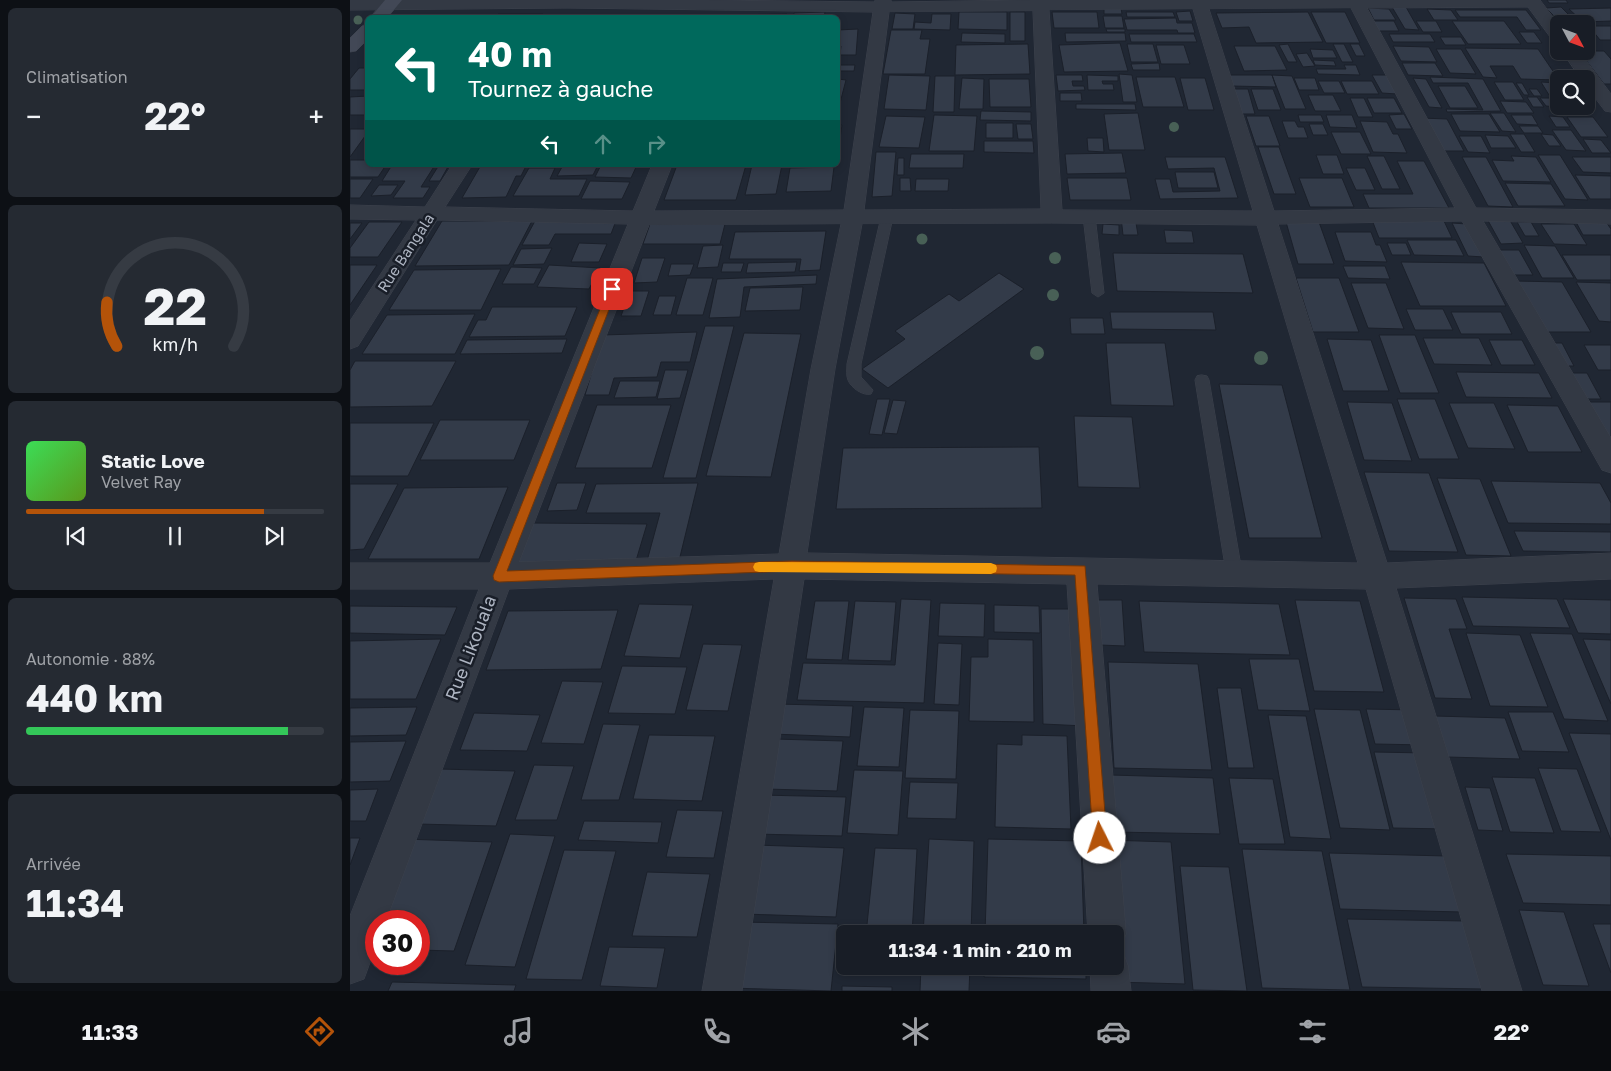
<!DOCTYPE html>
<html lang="fr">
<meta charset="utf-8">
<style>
:root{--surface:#181d26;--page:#252a32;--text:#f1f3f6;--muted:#9fa2a7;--line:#363b43;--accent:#b45309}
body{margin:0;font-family:"Golos Text",sans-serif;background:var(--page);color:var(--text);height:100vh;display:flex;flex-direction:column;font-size:19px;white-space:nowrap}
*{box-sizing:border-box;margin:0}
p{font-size:16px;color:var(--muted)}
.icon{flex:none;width:28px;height:28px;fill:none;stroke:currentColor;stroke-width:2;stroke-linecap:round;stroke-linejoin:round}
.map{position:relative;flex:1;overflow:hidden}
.panel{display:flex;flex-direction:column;gap:8px;padding:8px;background:#0d1015;width:350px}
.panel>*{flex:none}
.hud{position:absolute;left:15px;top:15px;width:475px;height:152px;border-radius:8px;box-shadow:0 2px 8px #0003,0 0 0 1px var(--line);background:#00695c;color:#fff;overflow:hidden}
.needle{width:32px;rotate:131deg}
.tools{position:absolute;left:1200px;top:15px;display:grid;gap:10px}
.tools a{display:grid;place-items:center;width:45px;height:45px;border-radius:8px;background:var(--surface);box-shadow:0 2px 8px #0003,0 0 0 1px var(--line);font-size:25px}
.speed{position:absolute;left:15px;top:910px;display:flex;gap:10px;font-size:25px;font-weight:700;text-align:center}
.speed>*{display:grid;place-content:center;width:65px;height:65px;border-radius:50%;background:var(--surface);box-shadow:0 2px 8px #0003,0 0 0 1px var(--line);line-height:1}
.speed .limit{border:8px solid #d22;background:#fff;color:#111}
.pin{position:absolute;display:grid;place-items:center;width:42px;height:42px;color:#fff;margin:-21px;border-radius:10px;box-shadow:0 2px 8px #0006}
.me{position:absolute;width:55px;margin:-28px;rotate:356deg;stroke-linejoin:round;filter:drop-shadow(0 0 4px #0008)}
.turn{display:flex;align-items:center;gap:18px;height:105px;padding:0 20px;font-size:22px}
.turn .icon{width:65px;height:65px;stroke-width:2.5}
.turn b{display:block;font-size:35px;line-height:42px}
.lanes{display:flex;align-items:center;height:48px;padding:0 20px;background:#0003;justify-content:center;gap:25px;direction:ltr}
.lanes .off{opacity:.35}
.big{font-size:38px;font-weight:700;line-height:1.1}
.panel .tile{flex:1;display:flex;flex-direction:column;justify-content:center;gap:8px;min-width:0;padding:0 18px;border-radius:8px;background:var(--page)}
.panel .dial{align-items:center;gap:0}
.dial svg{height:130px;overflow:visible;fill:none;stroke:var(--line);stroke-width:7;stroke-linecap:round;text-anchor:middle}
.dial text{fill:var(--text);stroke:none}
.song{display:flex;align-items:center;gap:15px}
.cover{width:60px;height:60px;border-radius:8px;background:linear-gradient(135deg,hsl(130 70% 55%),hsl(90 70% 35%))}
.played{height:5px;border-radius:2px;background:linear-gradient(90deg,var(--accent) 80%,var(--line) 80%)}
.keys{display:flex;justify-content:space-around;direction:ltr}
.heat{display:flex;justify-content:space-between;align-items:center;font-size:28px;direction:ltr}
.charge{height:8px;border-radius:4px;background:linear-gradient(90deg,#34c759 88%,var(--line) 0)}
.trip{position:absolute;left:486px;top:925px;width:288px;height:50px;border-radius:8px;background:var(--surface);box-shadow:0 2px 8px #0003,0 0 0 1px var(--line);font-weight:700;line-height:50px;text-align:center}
.dock{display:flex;height:80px;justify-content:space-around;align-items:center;background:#0a0c0f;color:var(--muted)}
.dock .icon{width:35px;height:35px}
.dock .current{color:var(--accent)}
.dock b{font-size:22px;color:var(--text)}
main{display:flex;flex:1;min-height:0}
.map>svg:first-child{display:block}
.building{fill:#333b49;stroke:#1b202a}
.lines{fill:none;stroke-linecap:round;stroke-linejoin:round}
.lane-casing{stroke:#3d424d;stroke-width:1}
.street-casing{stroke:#3d424d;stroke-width:1}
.secondary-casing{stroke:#3d424d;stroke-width:1}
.lane{fill:#333944;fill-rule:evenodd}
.street{fill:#333944;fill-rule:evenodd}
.secondary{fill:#424856;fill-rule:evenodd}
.tree{fill:#486056}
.route{fill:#b45309;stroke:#753606}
.slow{fill:#f59e0b}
.labels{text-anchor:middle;stroke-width:5;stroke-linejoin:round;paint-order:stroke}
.far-street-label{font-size:15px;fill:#adb4c1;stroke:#191e28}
.street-label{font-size:18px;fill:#adb4c1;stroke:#191e28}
</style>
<main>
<section class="panel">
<div class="tile"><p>Climatisation</p>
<div class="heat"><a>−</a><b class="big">22°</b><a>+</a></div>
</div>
<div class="tile dial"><svg viewBox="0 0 100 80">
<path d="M14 69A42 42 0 1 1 86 69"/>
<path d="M14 69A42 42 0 0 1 8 42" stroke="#b45309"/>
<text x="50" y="56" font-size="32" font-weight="700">22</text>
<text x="50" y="72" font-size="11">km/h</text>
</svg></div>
<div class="tile">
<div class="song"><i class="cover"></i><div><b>Static Love</b><p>Velvet Ray</p></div></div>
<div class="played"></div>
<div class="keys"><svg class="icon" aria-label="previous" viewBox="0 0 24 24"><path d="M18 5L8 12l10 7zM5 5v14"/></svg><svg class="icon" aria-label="pause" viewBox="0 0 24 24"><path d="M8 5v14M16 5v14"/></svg><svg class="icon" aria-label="next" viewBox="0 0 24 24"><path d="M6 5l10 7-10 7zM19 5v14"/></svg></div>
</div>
<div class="tile"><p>Autonomie · 88%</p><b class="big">440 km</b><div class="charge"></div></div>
<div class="tile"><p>Arrivée</p><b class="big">11:34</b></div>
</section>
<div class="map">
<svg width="1261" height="991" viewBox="0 0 1261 991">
<rect width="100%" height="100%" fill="#202733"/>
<path class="building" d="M1197,0H1216L1218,3H1199Z
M1042,7H1056L1069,30L1055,29Z
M1211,7L1225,21H1209L1196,8Z
M754,8H771L772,14H754Z
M1018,8L1039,9L1046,20H1024Z
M1261,8V21L1233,22L1219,9Z
M1077,9L1101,10L1108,20H1084Z
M1105,10H1176L1191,30H1176L1167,17H1110Z
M840,11L843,21H829L826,12Z
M475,12L474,18H443L444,13Z
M609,12H657V30L608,29Z
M660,12H675V41H660Z
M702,12H747L749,28H704Z
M776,12H823L825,17H777Z
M958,12L973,42L906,43L899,27L872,28L866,13Z
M961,12H995L1010,43H976Z
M545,13L565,14L563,29H542Z
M148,14H193L190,18H145Z
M437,14L436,18H378L379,15Z
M582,14H601L600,30L564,29L565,22L581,23Z
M55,15H91L88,18H53Z
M95,15H122L120,18H93Z
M221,15H255L254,18H220Z
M294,15H345L344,18H293Z
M753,16H772L774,28H755Z
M826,18L827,23H842L845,33H828L827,30H777L774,19Z
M1021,21H1044L1049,31H1026Z
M1066,21H1086L1092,32H1073Z
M1102,21H1154L1171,44H1118Z
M1239,26H1261V40H1250Z
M508,29L506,55H490L491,46H488V30Z
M756,29H775V32H757Z
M541,30H572L570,39H580L575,74H533Z
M1169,32H1184L1192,43H1177Z
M612,33L655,34V43L611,42Z
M715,33H775L776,41L716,42Z
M779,34H844L847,42H781Z
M1039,34H1080L1085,42H1043Z
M1090,37H1111L1116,45H1095Z
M770,43L778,71L714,72L709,45Z
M678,44L680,74L605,75L606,45Z
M777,44H803L808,62H781Z
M938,44L947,62H938L929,45Z
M983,44H994L1003,62H992Z
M1000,44H1009L1015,56H1006Z
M806,45H834L840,64H811Z
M884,46H925L937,70L894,71Z
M1043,46L1079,47L1087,62L1051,61Z
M1115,48L1188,49L1209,80L1171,79L1163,66H1140L1147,78L1133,77Z
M960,49L983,50L987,58H963Z
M1086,49H1111L1126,74L1100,73Z
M1229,51H1254L1261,59V84H1254Z
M957,53L965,66L953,67L946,54Z
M963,60L984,61L986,66L965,65Z
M809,63L810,70H783L781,64Z
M1052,63H1085L1093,76L1058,75Z
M488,65H505L504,71H488Z
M994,65H1006L1010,75L968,74L966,69H996Z
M9,68H18V90H0V79Z
M769,74L782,75L787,102H773Z
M539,75L580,76L576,110L534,109Z
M706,75H732L733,81H722L723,86H734L735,90L708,91Z
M737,75L768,76V81H752L753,84H763L764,90H738Z
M878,75H922L926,87L881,86Z
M922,75L942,76L956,109H935Z
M1022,75H1038L1047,94L1032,93Z
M585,76H605L604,112H583Z
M786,77H825L834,107H793Z
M1080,77L1133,79L1151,111L1097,112L1096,109L1133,110L1118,83H1083Z
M612,78L634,79L633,109H609Z
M830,78H855L864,110H838Z
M944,78H965L969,90H949Z
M1063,78L1076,79L1092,108L1079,107Z
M488,79L496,80L489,107H488Z
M639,79H679L681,107H640Z
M968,81H989L995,93H974Z
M991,81H1022L1029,94H997Z
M1144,82H1163L1174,100H1155Z
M1191,82L1209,83V95H1199Z
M1166,83H1172L1179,95H1174Z
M1088,86H1115L1128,108H1100Z
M881,89H898L905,114H889Z
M901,89H923L931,110H908Z
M1179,89H1187L1192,96H1184Z
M710,93H731L732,101H710Z
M958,95H983L991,111H965Z
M18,96V115H0V97Z
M1177,97H1187L1194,107H1183Z
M1000,98H1014L1023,117H1008Z
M1017,98H1044L1052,113H1024Z
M1190,98H1200L1206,107L1196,106Z
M1150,101L1176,102L1184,113H1157Z
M726,104H785L786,110L726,109Z
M1210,106L1230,107L1234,112H1213Z
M631,111L681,112V121L630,120Z
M788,113L795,150H759L754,114Z
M1140,113H1154L1166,132L1152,131Z
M1054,114L1062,129H1046L1039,115Z
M1101,114H1139L1150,132L1110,131Z
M584,115L627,116L624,151H579Z
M948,115H971L974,122H950Z
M976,115H1002L1007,128L980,127Z
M1161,115H1182L1188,125L1167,124Z
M536,116L575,117L569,148L529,147Z
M896,116H919L930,146H906Z
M1199,116L1213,117L1220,127H1206Z
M1217,117H1243L1258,137H1231Z
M1071,118L1097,119L1114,151H1087Z
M932,121H945L948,127H954L958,138H938Z
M1010,121L1037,122L1043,134H1048L1057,153L1023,152Z
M636,123H663V138H636Z
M666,124H681L683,139H668Z
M959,124H973L978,135H963Z
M488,125H492L489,145H488Z
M1169,126H1188L1193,133H1174Z
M0,129H18V132L0,157Z
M1202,130H1221L1236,151L1216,150Z
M981,132H1010L1021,154H991Z
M1160,134H1174L1185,152H1171Z
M1191,134L1203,135L1211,146H1199Z
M1135,135L1158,136L1166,148H1141Z
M1109,136H1131L1140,153L1118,152Z
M737,138H753L754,152L738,151Z
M1233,139L1251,140L1261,153H1242Z
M634,141H683L684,153L634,152Z
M908,147H929L946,194H924Z
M526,152H546L542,196L522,197Z
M772,153L776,173L717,174L715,154Z
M561,154H614L613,168H559Z
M966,155H987L994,174H973Z
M1188,155H1210L1238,200L1215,199Z
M1017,156H1034L1050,189H1032Z
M1161,156L1186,157L1201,182L1153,181L1142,160L1164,161Z
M815,157H875L888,198L810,199L805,179H820L823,192L870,191L864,168L818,169Z
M1112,157H1136L1163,207L1138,206Z
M1222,157H1261V173L1233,172Z
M548,158H554V175H547Z
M0,160H18V165H36L28,177H0Z
M1047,161H1074L1099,208H1019L1013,194H1063Z
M42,165H85L71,187H80L73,198H43L55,181H32Z
M89,165H99L90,181H79Z
M131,165H189L176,166L171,176H166L156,197L112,198Z
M199,165H248L243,175L207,176L212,167H198Z
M251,165H287L281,178L245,177Z
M327,165H396L386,200H314Z
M402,165H432L426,194L395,195Z
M484,167L481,191L436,192L440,168Z
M179,168H205L200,179H237L229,196H163Z
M996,168H1015L1025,190H1006Z
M825,172H864L868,188H828Z
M1225,175L1261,176V199H1240Z
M550,178H560L561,191H550Z
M717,178H777L781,200H720Z
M949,178H992L1004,207H960Z
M0,179H23L10,198H0Z
M566,179H599L598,191H565Z
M240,181L280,182L272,199H231Z
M1155,183L1201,184L1215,206H1168Z
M29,185H48L41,195L21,196Z
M771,217H785L788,235H773Z
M1136,217H1158L1173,243L1151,244Z
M1022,220L1094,221L1102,238H1029Z
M92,221H182L159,265L65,266Z
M185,221H266L261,234H205L199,245H172Z
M19,222H52L28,257H0V248Z
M936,222H969L984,264H948Z
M1167,222H1181L1189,236H1175Z
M1226,222H1256L1261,229V235H1233Z
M0,223H12L0,239Z
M1102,223L1117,224L1134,257L1118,256Z
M300,224H375L370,244H293Z
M753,224L769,225V235L752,234Z
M1191,224H1224L1237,245L1204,244Z
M814,230L842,231L844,243H816Z
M476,231L470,270L449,271L451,259H379L385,232Z
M985,232H1021L1026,245H1030L1037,262L995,261Z
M1057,240H1106L1114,256L1064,255Z
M229,243L257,244L249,262H221Z
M1037,243H1056L1061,255H1042Z
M373,245L368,267L347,268L353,246Z
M1174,245L1205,246L1224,278H1192Z
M202,248L194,264L163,265L171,249Z
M1145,250H1169L1183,275H1158Z
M763,253L893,254L903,293L767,291Z
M1212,255H1261V280H1227Z
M292,258H315L307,282L284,283Z
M447,262L445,272L396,273L398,263Z
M1051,262L1134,263L1156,306H1070Z
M373,263H394L391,272H371Z
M321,264H344L340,275L318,276Z
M0,265H27L0,305Z
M199,265L250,268L239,289L187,287Z
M993,266H1035L1040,279L998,278Z
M161,267L192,268L184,284H152Z
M151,269L131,310H39L64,270Z
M649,273L674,289L538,388L512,369L555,339L545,331L599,294L609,301Z
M467,275L466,284L394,287L390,317L359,318L367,279Z
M337,278H363L353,315H326Z
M946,278H989L1009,332H963Z
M1165,281L1212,282L1241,332H1192Z
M1226,282L1261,283V322L1249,321Z
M1001,283H1036L1054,329L1018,328Z
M453,287L450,310L395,311L400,288Z
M280,291H299L291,316H271Z
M309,296H326L321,315H303Z
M142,307H227L215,336L119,337L128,320H136Z
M1056,309H1093L1103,330H1065Z
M760,312H863L866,330L762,329Z
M1101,312H1151L1162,334H1111Z
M125,314L105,354H12L37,315Z
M720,318H753L755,334H721Z
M355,326H384L346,478H313Z
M347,332L340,362H311L307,377L264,378L259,395H235L253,335Z
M394,333L451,334L421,477L356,476Z
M1029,335H1065L1089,393H1050Z
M1073,338H1129L1142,365L1084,364Z
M217,339L212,353L110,354L117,340Z
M977,339L1021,340L1039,391H993Z
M1139,340H1172L1185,365H1151Z
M756,343H815L824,406L761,405Z
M1196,343H1212L1224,366H1209Z
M1234,345H1261V370H1248Z
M5,361H106L82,406L0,407V370Z
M315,370H338L330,398L307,399Z
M1106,372L1189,373L1202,398L1116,397Z
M1214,373H1237L1251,399H1228Z
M270,381H310L306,397L264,398Z
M869,384L932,385L972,538H899Z
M527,399H540L532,435L519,434Z
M1047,399H1085L1109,459H1069Z
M543,400L556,401L547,434L534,433Z
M997,402L1042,403L1062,461L1014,460Z
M1233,402H1261V453Z
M1099,403H1144L1165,449L1118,448Z
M247,405H321L302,468H225Z
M1157,405L1208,406L1232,452H1178Z
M724,416L782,417L790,488L728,487Z
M90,420H180L164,460H70Z
M0,423H84L58,476H0Z
M689,447L692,508L486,509L493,448Z
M1014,472L1079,473L1108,552L1039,551Z
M1087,478L1130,479L1161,556L1116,555Z
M1141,481L1250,483L1261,503V524L1158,523Z
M207,483H236L227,510L197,511Z
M348,483L329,561H297L310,513H236L246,484Z
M0,484H48L14,549L0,550Z
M158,487L129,559H18L54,488Z
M182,523L297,524L285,564H166Z
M1164,531L1261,532V552L1173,551Z
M1112,597L1207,599L1220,628L1123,626Z
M1054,598L1106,599L1117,629H1099L1122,699L1085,698Z
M551,599L581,600L574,703L447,700L453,663L545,665Z
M1213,599L1261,600V634L1228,633Z
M747,600H772L775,646L750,645Z
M945,600L1010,601L1034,692L964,691Z
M465,601H499L492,660L456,659Z
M505,601L546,602L541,661L498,660Z
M789,601L929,604L940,655L794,652Z
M590,603L635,604L634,637L588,636Z
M289,604L343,605L330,658L274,656Z
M644,605L689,606L690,633L644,632Z
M0,606L107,607L95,635L0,633Z
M691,609H730L735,726L693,724Z
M268,610L251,669L136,670L158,611Z
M1116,633L1170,635L1198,707L1140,706Z
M1180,633L1222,634L1258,721L1214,719Z
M91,639L66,699H0V641Z
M638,639L683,640L684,722L619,721L621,657H638Z
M1233,639L1261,640V704Z
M588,643L612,644L609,705L584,704Z
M353,644L392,645L378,711L336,710Z
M899,659H949L960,711L908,710Z
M758,662L848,664L862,770L764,768Z
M272,666L337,667L325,714L258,713Z
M212,681L253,682L234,744L191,743Z
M867,688H891L904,768H878Z
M428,704L503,706L500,737L422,734Z
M67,707L56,735L0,736V708Z
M514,707L554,708L549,767L507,766Z
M964,709L1010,710L1040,830L990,828Z
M1016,709L1066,710L1076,745L1025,744Z
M560,710L609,711L606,779L555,778Z
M1158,712H1203L1219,752L1172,751Z
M124,713L190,715L177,751L110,750Z
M918,715L956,716L981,839L940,837Z
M1085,716L1155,718L1170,759L1097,757Z
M253,724L290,725L269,800H231Z
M1219,733L1261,734V840Z
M299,735L365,736L352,801L283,799Z
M672,735L717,736L721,829L645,827L647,744L672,745Z
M425,739L493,741L487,791L416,789Z
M56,741L40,781L0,782V742Z
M1024,752L1076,753L1097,829L1043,828Z
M184,765L224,766L207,820H165Z
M1188,768L1227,769L1251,832L1211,831Z
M90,769L165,771L146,826L68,824Z
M504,770L553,771L548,835L497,833Z
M761,775L863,778L870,834L764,832Z
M1142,777L1185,778L1204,833L1160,832Z
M879,778L923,779L935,844H889Z
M560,782L608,783L606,819L557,818Z
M1115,787L1140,788L1153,831L1128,830Z
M28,789L16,821H0V790Z
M410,795L496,797L492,836L403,834Z
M327,810L373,811L364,858L316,857Z
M234,821L312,822L308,843L228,840Z
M160,834L205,836L165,967L115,965Z
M0,838H10L0,865Z
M53,839L142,842L104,951L69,950V921H26V949H9Z
M579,839L624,841L621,934H573Z
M638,839L731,841L734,934H635Z
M757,840L821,842L835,984L765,982V934Z
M405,845L494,848L486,917L393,914Z
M525,848L567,849L562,934H516Z
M892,849L972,851L1000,990L912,988Z
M214,850L266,851L232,980L176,979Z
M979,853L1096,856L1112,912L990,909Z
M1156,854L1261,856V905L1173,903Z
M830,866L879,867L897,991L843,990Z
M297,872L360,874L347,937L282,936Z
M1169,910L1214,912L1239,986L1193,985Z
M997,919L1115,921L1134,989L1012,987Z
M390,922L488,924L481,991L379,988Z
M1243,924H1261V973Z
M259,947L315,948L307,988L250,986Z
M571,966H620L619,991H570Z
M635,966H736V979L634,977Z
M42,982L166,985L164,991H38Z
M492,986L542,987V991H492Z"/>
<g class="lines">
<defs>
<path id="lane" d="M739,212L745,216L754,293L748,297L742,293L733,216Z
M537,213L543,217L511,364V377L523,390L521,394C513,396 501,388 498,380C496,376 497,369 497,364L531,217Z
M852,375L857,376L859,380L892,572L890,577L884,579L878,577L876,572L845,380L847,376Z"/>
<path id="street" d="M0,0H356L525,2V0H541V2L682,0H1190L1209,25V42L1203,41L1178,7L1017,8L1126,208L1261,210V224L1133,221L1261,438V473L1252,470L1112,221L928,224L1037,563L1261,553V579L1046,588L1172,991H1132L1016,589L747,584L776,934L770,947L766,949L773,952L778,966L781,991H741L740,966H765V934H738L717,584L454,579L392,991H352L424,579L159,589L36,921H26V946L14,979L0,984V916L129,589H0V563H140L278,224L87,220L8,346L0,349V321L66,220L0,219V205L75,207L102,165H122L95,207L283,211L302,165H322L304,211L494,210L523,12L217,8L0,10ZM1001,8L1105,208L924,211L859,9ZM843,9L903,211L712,210L699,10ZM683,11L691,209L514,210L539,12ZM702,223L907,225L1008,563L457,553L485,369L512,224ZM491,224L461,369L429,554L169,562L299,225Z
M1212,51H1229L1261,94V112L1255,111L1236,86V79H1231Z"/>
<path id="secondary" d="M35,0H52L37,18H20Z
M18,24V39L6,51L0,52V38L12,26Z"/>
</defs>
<use href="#lane" class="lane-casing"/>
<use href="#street" class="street-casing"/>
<use href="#secondary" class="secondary-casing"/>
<use href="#lane" class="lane"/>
<use href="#street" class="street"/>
<use href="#secondary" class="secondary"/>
</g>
<g class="tree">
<circle cx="8" cy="20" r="4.5"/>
<circle cx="824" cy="127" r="5"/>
<circle cx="572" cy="239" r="5.5"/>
<circle cx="705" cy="258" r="6"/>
<circle cx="703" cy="295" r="6"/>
<circle cx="687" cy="353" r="7"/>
<circle cx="911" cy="358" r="7"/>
</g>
<path class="route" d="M262,286L267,289L157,571L442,561L735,566L757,838L755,843L750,845L745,843L743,838L725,575L442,571L149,582L144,580L143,576L258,289Z"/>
<path class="slow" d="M409,562L641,563L646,565L647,568L646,572L641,574L409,572L405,571L403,567L405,563Z"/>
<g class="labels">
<g class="far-street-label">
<text transform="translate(56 253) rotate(-57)" y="5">Rue Bangala</text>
</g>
<g class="street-label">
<text transform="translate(121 648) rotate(-69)" y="6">Rue Likouala</text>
</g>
</g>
</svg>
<div class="tools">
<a><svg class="needle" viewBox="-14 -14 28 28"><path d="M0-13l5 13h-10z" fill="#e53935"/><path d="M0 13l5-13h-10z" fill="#9fa2a7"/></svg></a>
<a><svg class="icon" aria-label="search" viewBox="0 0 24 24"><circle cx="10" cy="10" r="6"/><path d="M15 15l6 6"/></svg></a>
</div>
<div class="speed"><div class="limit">30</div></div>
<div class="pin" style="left:262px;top:289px;background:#d93025"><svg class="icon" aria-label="arrive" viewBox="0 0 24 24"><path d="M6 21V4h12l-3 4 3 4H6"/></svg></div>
<svg class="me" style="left:750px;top:838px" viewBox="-20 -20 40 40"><circle r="19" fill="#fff"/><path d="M0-13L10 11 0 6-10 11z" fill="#b45309"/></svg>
<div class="trip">11:34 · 1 min · 210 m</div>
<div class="hud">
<div class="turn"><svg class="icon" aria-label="left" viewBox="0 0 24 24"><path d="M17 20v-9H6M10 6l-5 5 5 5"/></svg><div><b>40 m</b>Tournez à gauche</div></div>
<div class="lanes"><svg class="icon" aria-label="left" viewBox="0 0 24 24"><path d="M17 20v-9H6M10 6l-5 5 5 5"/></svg><svg class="icon off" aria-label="ahead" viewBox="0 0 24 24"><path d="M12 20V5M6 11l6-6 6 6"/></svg><svg class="icon off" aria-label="right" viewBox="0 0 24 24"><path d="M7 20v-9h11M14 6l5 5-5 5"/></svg></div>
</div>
</div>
</main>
<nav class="dock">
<b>11:33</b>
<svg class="icon current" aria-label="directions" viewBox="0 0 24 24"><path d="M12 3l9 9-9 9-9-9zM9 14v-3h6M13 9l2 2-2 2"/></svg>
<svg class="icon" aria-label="music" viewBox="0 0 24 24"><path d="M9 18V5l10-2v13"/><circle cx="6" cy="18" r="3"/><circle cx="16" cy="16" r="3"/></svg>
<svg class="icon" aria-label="phone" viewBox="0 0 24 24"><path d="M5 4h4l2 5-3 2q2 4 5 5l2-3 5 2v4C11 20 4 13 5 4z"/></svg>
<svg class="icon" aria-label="climate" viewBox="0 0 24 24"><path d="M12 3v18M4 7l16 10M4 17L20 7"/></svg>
<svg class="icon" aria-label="car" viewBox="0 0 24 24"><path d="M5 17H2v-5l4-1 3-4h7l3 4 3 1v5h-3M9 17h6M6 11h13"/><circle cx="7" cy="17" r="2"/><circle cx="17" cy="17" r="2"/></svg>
<svg class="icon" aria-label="filters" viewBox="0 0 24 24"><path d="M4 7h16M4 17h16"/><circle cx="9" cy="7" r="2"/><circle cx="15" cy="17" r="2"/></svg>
<b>22°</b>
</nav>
